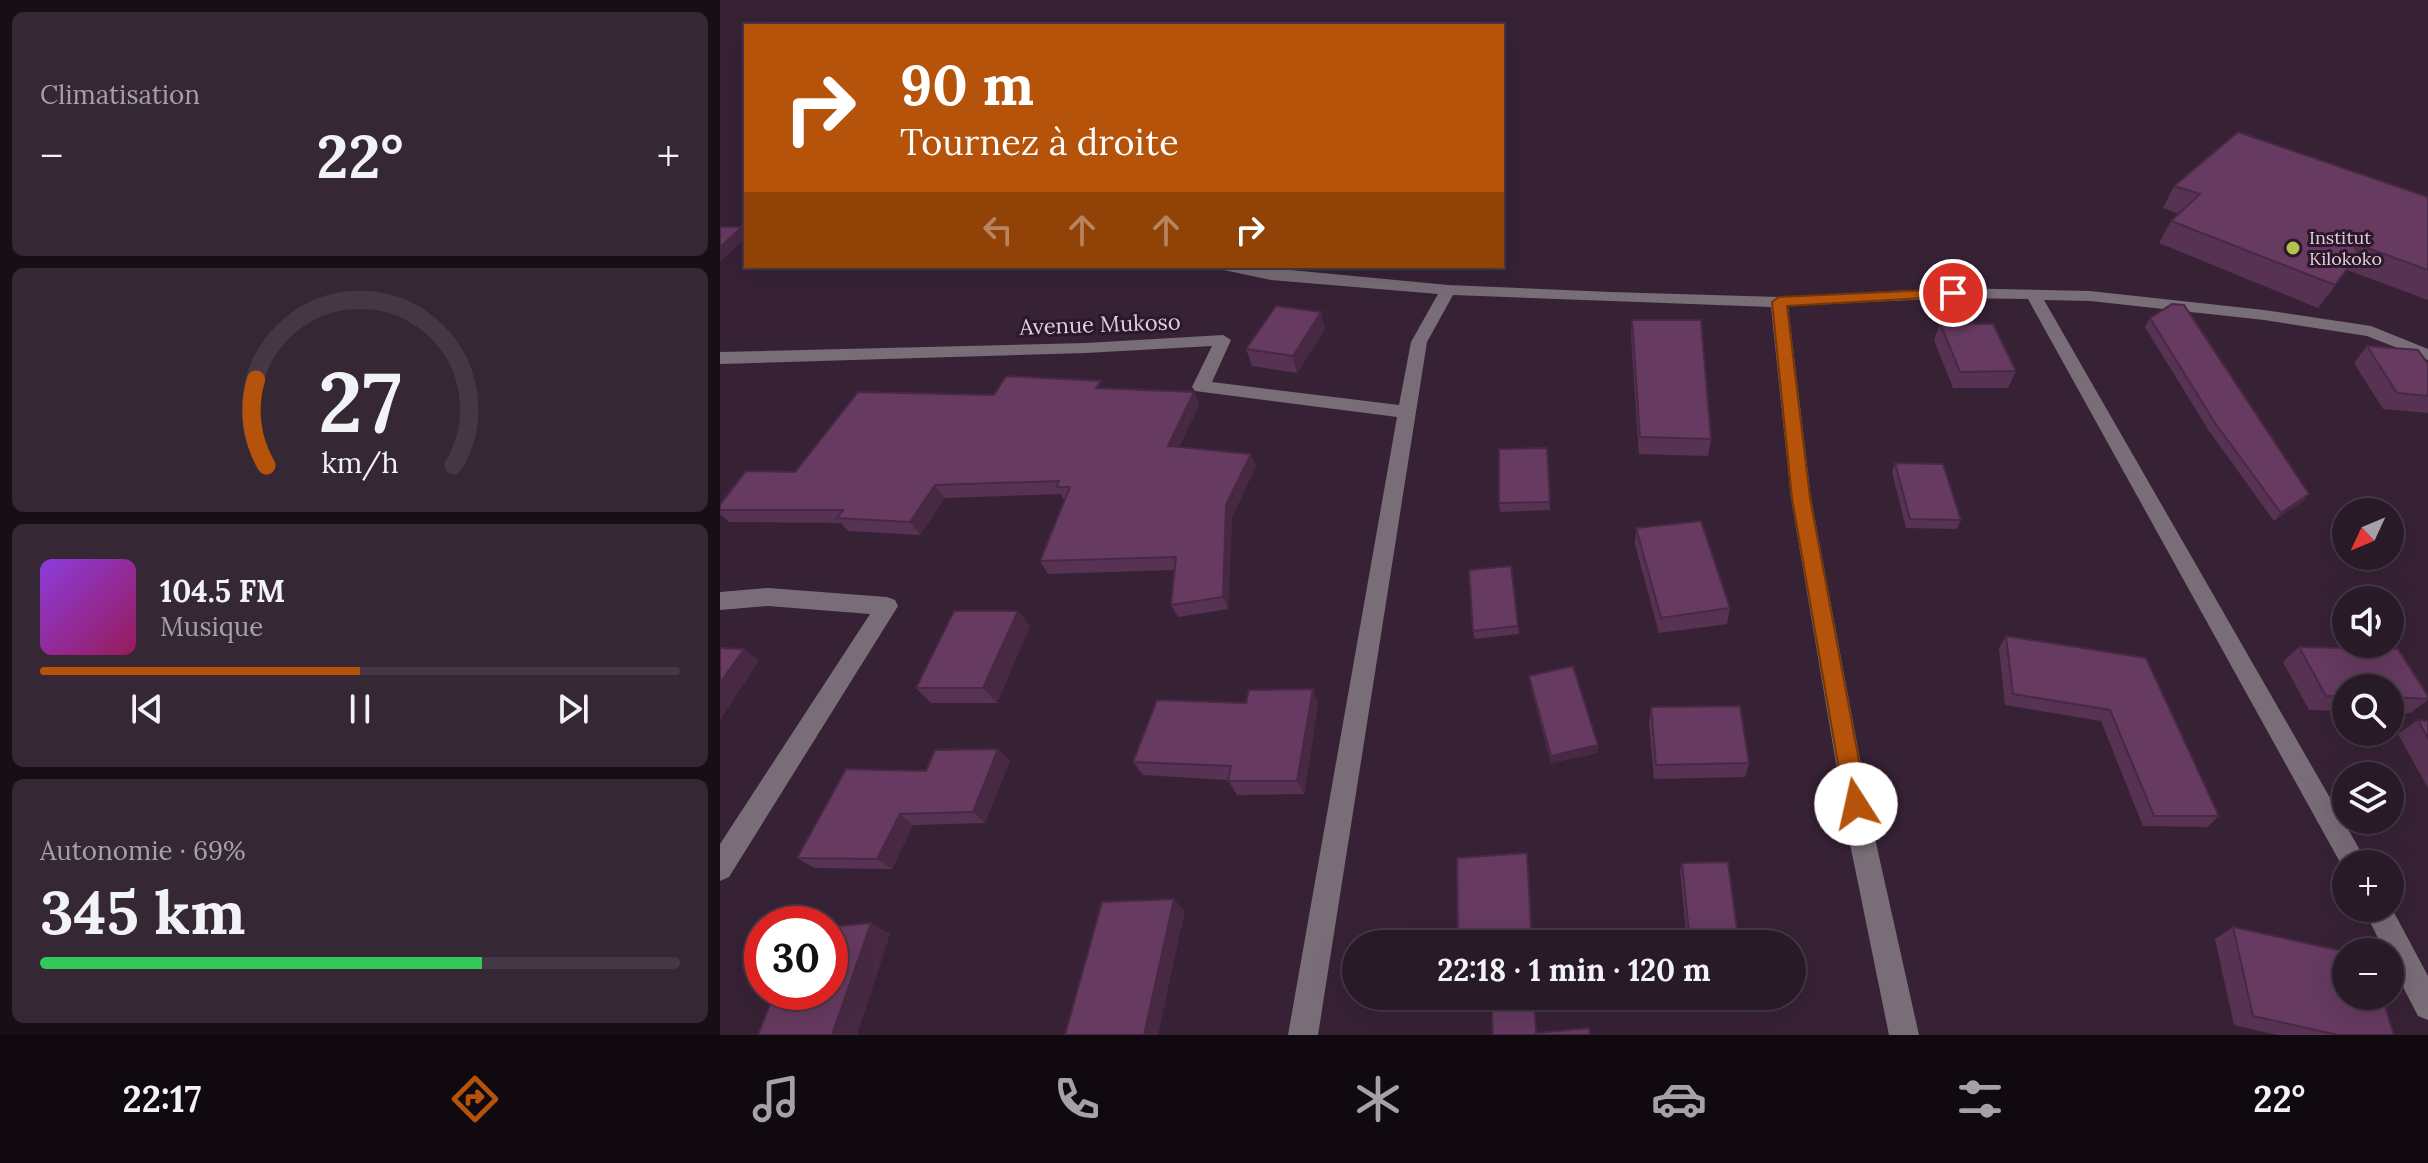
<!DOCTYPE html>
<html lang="fr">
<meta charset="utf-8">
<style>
:root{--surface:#291a28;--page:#352734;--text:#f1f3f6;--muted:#a5a1a8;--line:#453845;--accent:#b45309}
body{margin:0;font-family:Lora,serif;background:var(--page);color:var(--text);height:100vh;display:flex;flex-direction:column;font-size:30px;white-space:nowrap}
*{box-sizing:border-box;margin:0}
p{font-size:26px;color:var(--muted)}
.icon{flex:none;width:44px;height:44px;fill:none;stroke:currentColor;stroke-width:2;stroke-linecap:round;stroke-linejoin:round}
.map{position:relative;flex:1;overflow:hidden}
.details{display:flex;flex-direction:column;gap:12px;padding:12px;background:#170e16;width:720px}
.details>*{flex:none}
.banner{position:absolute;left:24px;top:24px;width:760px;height:244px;border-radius:0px;box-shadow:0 8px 32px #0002,0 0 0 2px var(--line);background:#b45309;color:#fff;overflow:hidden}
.needle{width:52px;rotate:226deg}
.tools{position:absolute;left:1612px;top:498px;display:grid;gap:16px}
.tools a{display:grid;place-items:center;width:72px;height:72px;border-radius:50%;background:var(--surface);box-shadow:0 8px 32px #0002,0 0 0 2px var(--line);font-size:40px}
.speed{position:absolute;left:24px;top:906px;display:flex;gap:16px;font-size:40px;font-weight:700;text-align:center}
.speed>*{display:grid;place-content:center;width:104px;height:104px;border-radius:50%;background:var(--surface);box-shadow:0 8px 32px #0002,0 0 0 2px var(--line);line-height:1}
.speed .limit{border:12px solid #d22;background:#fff;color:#111}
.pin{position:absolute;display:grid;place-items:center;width:68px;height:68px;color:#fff;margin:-34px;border:4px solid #fff;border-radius:50%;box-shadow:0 2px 8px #0007}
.me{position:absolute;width:88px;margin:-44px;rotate:350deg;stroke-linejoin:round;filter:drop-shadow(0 0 6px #0008)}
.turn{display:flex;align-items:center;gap:28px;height:168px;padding:0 24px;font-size:36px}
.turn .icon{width:104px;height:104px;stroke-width:2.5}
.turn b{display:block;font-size:56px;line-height:68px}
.lanes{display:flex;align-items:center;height:76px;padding:0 24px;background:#0003;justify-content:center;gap:40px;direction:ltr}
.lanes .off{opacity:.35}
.big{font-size:60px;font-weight:700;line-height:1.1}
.details .tile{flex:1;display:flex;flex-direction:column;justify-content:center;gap:12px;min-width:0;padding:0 28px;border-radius:12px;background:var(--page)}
.details .dial{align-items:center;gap:0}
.dial svg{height:208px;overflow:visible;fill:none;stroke:var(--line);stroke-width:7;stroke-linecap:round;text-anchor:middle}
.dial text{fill:var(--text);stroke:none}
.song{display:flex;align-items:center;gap:24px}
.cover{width:96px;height:96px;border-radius:12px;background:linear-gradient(135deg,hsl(270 70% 55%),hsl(330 70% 35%))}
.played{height:8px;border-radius:4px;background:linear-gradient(90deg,var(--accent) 50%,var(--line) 50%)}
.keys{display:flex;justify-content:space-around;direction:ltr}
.heat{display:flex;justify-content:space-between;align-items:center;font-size:44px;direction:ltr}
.charge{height:12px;border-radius:6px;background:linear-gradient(90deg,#34c759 69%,var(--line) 0)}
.trip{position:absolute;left:622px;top:930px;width:464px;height:80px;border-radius:40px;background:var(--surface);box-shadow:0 8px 32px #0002,0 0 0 2px var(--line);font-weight:700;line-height:80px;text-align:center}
.menu{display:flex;height:128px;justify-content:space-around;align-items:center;background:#100a10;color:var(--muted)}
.menu .icon{width:56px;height:56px}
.menu .current{color:var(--accent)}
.menu b{font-size:36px;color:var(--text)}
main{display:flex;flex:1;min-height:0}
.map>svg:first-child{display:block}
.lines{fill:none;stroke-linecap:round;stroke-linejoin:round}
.minor{fill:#796d77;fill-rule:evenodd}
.wall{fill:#583253}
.shaded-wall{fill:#472944}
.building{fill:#663a61;stroke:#472944;stroke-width:2}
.route{fill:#b45309;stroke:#753606;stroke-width:2}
.poi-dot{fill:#b4c24b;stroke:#2d182b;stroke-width:3}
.labels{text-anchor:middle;stroke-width:6;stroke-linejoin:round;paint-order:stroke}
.far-poi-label{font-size:18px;fill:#decfdc;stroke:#2d182b;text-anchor:start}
.street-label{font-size:22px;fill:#decfdc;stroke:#2d182b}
</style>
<main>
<section class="details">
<div class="tile"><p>Climatisation</p>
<div class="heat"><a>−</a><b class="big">22°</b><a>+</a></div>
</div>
<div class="tile dial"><svg viewBox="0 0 100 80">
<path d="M14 69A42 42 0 1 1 86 69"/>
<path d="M14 69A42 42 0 0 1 10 36" stroke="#b45309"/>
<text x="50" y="56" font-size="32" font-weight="700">27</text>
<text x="50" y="72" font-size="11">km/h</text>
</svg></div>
<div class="tile">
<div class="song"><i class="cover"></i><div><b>104.5 FM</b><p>Musique</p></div></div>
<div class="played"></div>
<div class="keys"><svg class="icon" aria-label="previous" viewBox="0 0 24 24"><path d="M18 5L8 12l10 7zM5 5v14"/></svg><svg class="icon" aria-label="pause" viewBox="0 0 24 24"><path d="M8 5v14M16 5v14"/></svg><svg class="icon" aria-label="next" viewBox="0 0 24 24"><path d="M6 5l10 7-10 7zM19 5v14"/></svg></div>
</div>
<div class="tile"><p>Autonomie · 69%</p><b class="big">345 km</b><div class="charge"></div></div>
</section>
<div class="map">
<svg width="1708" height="1035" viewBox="0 0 1708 1035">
<rect width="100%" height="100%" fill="#372235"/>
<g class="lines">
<path class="minor" d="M496,266H528L728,285L890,292L1059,297L1233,288L1370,291L1544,310L1651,326L1708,349V360L1647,336L1544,320L1370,301L1324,300L1648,864H1626V873L1308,299L1233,298L1068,306L1091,498L1154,834L1199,1035H1169L1128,834L1071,498L1051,307L733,295L707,342L598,1035H568L677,417L475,391L472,387L492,346L366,353L0,364V352L366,343L503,335L511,340L492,382L679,405L691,342L718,294L551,280L499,269Z
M48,588L167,597L175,600L178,606L9,877L0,881V844L150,614L48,606L0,610V592Z
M1670,905L1708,976V1020L1698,1016L1670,962V952H1665L1643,908H1670Z"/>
</g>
<path class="wall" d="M1454,186L1708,197V300L1627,270L1598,308L1439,243L1451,221L1459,214L1443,208Z
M1430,318L1589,494L1582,502L1554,521L1489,431L1425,327Z
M912,320L991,439L988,456L919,454L911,337Z
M1220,323L1296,371L1288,388H1233L1214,340Z
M605,329L577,373L532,366L526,349Z
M1647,346L1708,364V413L1663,409L1634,363Z
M384,388L474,392L479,405L459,447L536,466L512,517L508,609L458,617L451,605L454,570L328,574L320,561L344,500L341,494L225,498L200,535L128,531L121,523L9,522L0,514V505L75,472L274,395Z
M827,448L830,510L780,512L779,503Z
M1175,463L1241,520L1237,529L1186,528L1172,472Z
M916,528L1010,608L1007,624L939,633L915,544Z
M791,566L799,634L755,639L753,631Z
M298,611L310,626L277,703H211L196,688Z
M1286,636L1426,658L1499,816L1487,827L1423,826L1381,721L1285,705L1279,648Z
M1579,647L1708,696V700L1690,713H1670V688H1626V711L1589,710L1563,662Z
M809,676L878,745L877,753L831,763L810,684Z
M598,704L584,794L517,795L508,780L423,775L413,762Z
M931,707L1029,763L1025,777L934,779L929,722Z
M1698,720L1708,721V788L1678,734Z
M278,749L290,761L265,823L193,825L172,869L94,868L77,858L206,771Z
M962,863L1019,944H967L960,869Z
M1513,927L1674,1035H1557L1514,1025L1495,939Z
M741,996H768L742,998Z"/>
<path class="shaded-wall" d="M22,227L26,232V238L0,262V247Z
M601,312L605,329L577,373L573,356Z
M474,392L479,405L454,458L448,446Z
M531,454L536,466L512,517L508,609L503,597L506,505Z
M215,485L225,498L200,535L190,522Z
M1589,494L1582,502L1554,521L1561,513Z
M298,611L310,626L277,703L263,688Z
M24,649L39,661L0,720V683Z
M593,689L598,704L584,794L577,781Z
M878,745L877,753L831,763V756Z
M278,749L290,761L265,823L253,812Z
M180,814L193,825L172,869L157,859Z
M454,899L465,911L438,1035H424Z
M151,923L170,934L137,1035H112Z"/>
<path class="building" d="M1518,132L1708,197V270L1631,242L1639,254L1615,285L1451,221L1480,194L1454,186Z
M0,227H22L0,247Z
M1452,304L1464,305L1589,494L1561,513L1495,423L1430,318Z
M556,306L601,312L573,356L526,349Z
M912,320H981L991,439L920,437Z
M1220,323L1273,324L1296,371L1240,372Z
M1647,346L1698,350L1708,364V396L1677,393Z
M286,376L381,381L376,388L474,392L448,446L531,454L506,505L503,597L451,605L456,557L320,561L350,487H337L339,481L215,485L190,522L117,518L123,510H0V505L26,471L75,472L138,392L274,395Z
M827,448L830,502L779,503V449Z
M1175,463L1223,464L1241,520L1190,519Z
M981,521L1010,608L941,618L916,528Z
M791,566L798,626L753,631L749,570Z
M234,611H298L263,688H196Z
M1286,636L1426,658L1499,816H1434L1390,710L1293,694Z
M1579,647L1678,649L1708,696V699L1670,697V688H1626V696H1606Z
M0,648L24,649L0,683Z
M853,666L878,745L831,756L809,676Z
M593,689L577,781H508L511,766L413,762L437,700L526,703L529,690Z
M1020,706L1029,763L936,765L931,707Z
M1698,720L1708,721V738Z
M278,749L253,812L180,814L157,859L77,858L126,769L206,771L215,750Z
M807,853L812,944H738L737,858Z
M1008,862L1019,944H970L962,863Z
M454,899L424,1035H345L382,902Z
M151,923L112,1035H38L55,992H110V927Z
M1513,927L1627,952H1626V996H1662L1674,1035H1618L1533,1016Z
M771,996H814L816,1033L869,1028L870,1035H773Z"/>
<path class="route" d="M1233,289L1240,293L1238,296L1067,306L1090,498L1147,804L1144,812L1136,815L1128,812L1125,804L1072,498L1052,302L1059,297Z"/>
<circle class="poi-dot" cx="1573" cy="248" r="8"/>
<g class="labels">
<g class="far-poi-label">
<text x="1589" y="244">Institut<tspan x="1589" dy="21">Kilokoko</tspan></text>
</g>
<g class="street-label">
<text transform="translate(380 324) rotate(-2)" y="8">Avenue Mukoso</text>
</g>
</g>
</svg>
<div class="tools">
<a><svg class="needle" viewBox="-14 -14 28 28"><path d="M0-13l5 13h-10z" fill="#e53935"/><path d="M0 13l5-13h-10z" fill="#a5a1a8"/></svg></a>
<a><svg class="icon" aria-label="sound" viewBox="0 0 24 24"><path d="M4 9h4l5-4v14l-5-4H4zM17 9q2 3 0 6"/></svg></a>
<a><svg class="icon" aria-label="search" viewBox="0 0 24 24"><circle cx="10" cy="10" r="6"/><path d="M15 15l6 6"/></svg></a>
<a><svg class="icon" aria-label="layers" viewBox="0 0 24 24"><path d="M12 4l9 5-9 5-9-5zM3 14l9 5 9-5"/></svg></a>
<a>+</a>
<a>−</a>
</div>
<div class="speed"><div class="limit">30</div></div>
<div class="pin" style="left:1233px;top:293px;background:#d93025"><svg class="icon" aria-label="arrive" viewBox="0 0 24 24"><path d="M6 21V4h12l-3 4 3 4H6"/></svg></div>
<svg class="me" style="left:1136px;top:804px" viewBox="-20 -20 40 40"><circle r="19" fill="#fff"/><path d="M0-13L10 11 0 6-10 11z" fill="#b45309"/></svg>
<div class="trip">22:18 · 1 min · 120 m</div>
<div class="banner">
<div class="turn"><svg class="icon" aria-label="right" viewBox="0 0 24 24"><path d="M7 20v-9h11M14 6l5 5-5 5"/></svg><div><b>90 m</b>Tournez à droite</div></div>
<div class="lanes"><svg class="icon off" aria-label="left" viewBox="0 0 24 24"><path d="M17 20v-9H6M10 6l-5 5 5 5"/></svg><svg class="icon off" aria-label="ahead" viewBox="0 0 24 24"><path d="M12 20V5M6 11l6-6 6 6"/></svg><svg class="icon off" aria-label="ahead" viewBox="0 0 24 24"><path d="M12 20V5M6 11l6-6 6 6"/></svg><svg class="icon" aria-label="right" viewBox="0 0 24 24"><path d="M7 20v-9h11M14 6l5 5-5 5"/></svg></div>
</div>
</div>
</main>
<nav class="menu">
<b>22:17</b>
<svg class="icon current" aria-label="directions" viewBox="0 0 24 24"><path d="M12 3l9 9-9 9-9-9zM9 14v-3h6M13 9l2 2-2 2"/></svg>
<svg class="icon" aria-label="music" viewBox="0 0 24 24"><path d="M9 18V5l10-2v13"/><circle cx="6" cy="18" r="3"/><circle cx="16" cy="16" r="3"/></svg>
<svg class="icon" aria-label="phone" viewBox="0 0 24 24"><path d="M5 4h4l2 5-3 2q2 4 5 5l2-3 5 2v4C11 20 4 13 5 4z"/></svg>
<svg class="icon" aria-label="climate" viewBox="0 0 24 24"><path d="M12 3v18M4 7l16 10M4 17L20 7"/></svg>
<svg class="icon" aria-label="car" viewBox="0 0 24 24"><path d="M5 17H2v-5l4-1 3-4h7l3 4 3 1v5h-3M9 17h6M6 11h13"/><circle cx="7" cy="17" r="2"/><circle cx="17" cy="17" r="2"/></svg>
<svg class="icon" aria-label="filters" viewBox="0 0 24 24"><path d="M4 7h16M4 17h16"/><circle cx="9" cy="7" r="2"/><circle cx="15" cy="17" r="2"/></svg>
<b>22°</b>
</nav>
